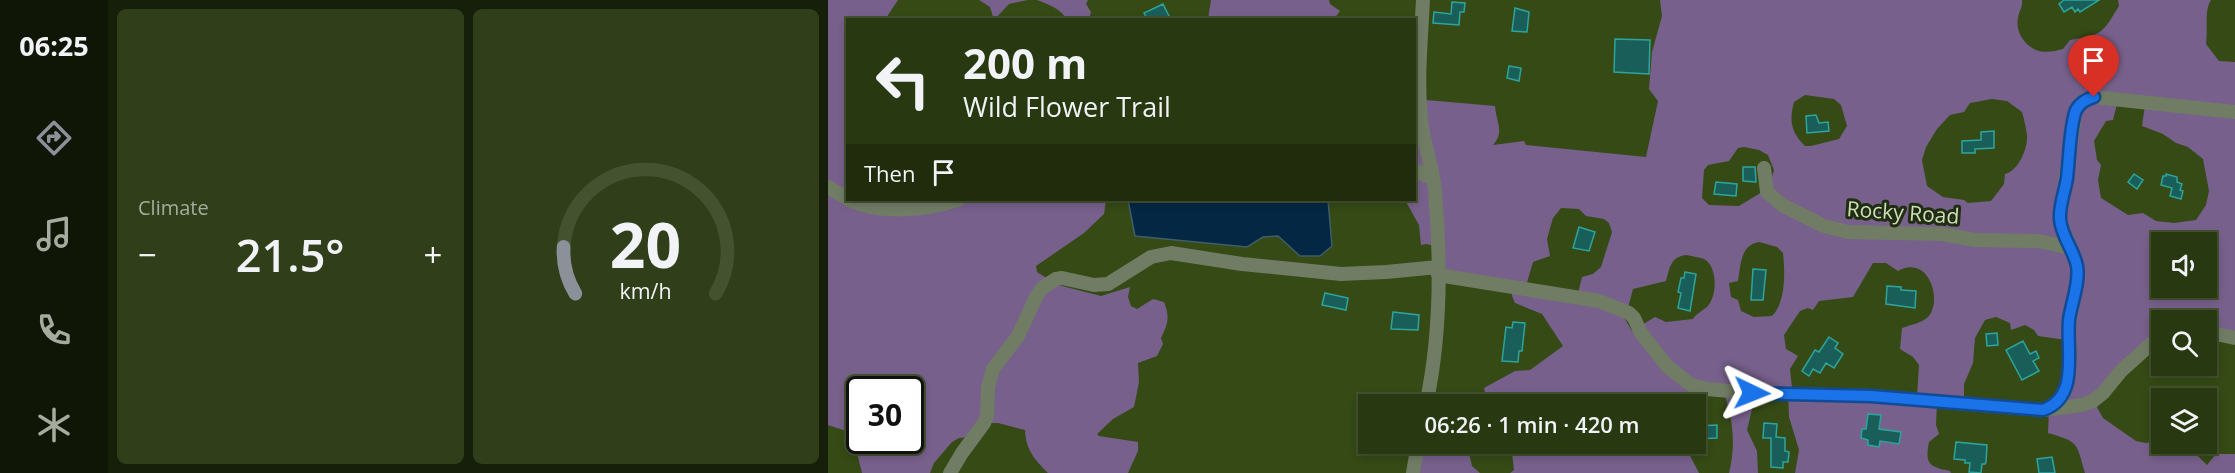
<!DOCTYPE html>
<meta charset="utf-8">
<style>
:root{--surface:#283810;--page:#303f19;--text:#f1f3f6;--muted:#a5ac9f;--line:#445230;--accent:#8c9099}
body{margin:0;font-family:"Open Sans",sans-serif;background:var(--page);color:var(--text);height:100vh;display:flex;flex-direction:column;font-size:22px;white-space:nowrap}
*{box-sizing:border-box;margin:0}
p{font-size:20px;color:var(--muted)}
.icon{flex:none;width:33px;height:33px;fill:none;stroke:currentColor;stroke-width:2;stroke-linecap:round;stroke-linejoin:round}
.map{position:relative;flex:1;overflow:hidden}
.panel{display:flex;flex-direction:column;gap:9px;padding:9px;background:#161f09;width:720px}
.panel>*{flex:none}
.banner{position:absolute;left:18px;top:18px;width:570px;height:183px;border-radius:0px;box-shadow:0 3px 9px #0003,0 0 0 2px var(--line);background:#283810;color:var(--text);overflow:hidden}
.controls{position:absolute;left:1323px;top:232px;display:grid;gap:12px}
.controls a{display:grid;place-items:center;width:66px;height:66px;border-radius:0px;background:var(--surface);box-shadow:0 3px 9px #0003,0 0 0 2px var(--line);font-size:30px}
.speed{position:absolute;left:18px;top:376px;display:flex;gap:12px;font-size:30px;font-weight:700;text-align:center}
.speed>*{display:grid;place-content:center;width:78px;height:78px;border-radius:50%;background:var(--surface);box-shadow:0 3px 9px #0003,0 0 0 2px var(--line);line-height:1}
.speed .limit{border:3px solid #111;border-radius:9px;background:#fff;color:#111}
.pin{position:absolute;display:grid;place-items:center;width:51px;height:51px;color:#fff;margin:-62px -26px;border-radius:50% 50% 50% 0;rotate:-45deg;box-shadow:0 0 6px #0007}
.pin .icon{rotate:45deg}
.me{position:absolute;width:66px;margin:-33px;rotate:92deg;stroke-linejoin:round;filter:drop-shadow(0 0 4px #0008)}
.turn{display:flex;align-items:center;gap:21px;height:126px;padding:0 18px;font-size:27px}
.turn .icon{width:78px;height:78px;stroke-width:2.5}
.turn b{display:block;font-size:42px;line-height:51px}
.then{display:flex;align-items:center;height:57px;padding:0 18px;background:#0003;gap:12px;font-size:22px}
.big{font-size:45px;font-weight:600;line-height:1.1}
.panel .widget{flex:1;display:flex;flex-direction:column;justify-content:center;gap:9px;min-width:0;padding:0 21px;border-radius:9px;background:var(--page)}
.panel .dial{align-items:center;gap:0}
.dial svg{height:156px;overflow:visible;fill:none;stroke:var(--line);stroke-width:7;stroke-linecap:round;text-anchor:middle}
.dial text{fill:var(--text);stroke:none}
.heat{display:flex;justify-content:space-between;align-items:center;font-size:33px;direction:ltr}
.panel .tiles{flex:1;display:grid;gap:9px;grid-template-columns:repeat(2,1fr)}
.trip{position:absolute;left:530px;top:394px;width:348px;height:60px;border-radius:0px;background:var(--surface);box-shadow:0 3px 9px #0003,0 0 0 2px var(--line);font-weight:600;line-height:60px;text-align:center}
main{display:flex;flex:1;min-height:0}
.tabs{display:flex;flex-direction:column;width:108px;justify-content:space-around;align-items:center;background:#101606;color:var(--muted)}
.tabs .icon{width:42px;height:42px}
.tabs .on{color:var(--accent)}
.tabs b{font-size:27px;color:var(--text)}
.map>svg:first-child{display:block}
.green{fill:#77608b;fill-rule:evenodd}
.water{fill:#042744;stroke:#405e67;stroke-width:1.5}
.building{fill:#1a5e5a;stroke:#2da59d;stroke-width:1.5}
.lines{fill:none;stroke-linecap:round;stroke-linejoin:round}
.minor{stroke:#717c65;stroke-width:14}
.route-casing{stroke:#114b97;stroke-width:15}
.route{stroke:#1a73e8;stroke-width:10}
.labels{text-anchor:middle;stroke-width:6;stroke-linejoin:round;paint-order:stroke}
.street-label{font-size:21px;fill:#cddeba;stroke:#212d10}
</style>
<main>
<nav class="tabs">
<b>06:25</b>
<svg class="icon on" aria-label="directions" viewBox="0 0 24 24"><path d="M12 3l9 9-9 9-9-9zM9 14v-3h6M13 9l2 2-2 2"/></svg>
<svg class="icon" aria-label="music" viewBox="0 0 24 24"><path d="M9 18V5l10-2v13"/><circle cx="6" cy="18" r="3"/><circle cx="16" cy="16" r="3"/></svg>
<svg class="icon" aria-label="phone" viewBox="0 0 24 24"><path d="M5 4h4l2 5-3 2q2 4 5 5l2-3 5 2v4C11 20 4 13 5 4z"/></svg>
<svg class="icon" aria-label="climate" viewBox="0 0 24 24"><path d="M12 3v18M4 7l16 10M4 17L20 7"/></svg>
</nav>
<section class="panel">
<div class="tiles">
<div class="widget"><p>Climate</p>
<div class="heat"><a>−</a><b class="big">21.5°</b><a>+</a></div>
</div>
<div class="widget dial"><svg viewBox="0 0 100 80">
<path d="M14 69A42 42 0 1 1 86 69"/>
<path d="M14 69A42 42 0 0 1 8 45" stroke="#8c9099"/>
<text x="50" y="56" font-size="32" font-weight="700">20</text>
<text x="50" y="72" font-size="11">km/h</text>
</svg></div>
</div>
</section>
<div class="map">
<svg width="1407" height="473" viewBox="0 0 1407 473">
<rect width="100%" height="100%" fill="#354a15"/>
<path class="green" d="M0,0H70L60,15L59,19L20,20V200H278L276,214L256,233L208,266L209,272L230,285L273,296L302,287L300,297L303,306L309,309L325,299L336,302C342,317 340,324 333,338L335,344L329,356L310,363L311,382L306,407L285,419L269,434L271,436L310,442V451L300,473H220C206,459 198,450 197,430L170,423H163L142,437L131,438L124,442L106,463L102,473H34L24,433L0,425ZM32,390H82V441H32Z
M151,0H200L181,4L166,20L162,7Z
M209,0H260L258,4L263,12L261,19H238C234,9 219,4 209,0Z
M383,0H501L502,4L512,11L506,19H380Z
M832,0H1194C1195,7 1191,11 1190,18C1187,32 1197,47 1211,51C1218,53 1228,51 1235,49L1242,40C1274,35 1274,34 1291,6L1290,0H1383C1376,10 1380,30 1378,44L1391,61L1407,62V337L1379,332L1378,321H1334L1333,333L1265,400L1275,418L1308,441L1318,443L1333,440L1334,444H1348L1350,449L1369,455L1379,465L1388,454H1407V473H1257C1248,442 1251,442 1220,433L1221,409L1233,393L1238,340L1210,336L1206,330L1197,325L1183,330L1182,323L1168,317L1157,320L1147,338L1145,363L1136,384V400L1109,402L1108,425L1111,434L1101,442C1097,463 1100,467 1122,471L1123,473H967L971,450L961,417L960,391L927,390L925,405L919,430L929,451L930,473H901C908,445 905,420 896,393L874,394L861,392L836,405H667L659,400L656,388L687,371L702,370L735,346L714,314L687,303L684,296L685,286L615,272L613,247L598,244L593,245L591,225L577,200H586L587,110L598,100L667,106C668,122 677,132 665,145L696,141L698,145L818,157L830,101L821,89L824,52L834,16ZM977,95L1006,99L1013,105L1019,126L1011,139L983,146H977C963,132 961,121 966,102ZM1164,99L1179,101L1194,112C1196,119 1198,128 1199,135C1200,149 1190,171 1177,174L1176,184L1163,201L1140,203L1136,200L1115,197L1099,186L1094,160L1098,147L1109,129L1122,115L1136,112L1142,103ZM1290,100L1317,105L1314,126L1335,134L1348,143L1360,147L1375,159L1381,191L1378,205L1368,220L1346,223L1328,221L1315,213L1300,215L1273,198L1270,180L1273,165L1269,160L1266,141L1278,121L1285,120ZM916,147L931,150L940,155L946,170L942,183L934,192L911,206L881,205L874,198L876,170L880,165L901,161L910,148ZM733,208L751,209L758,216L776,219L781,223L784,232L773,267L765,274L754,277L749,297L698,286L705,262L722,256L719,239L725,218ZM931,242L949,247L955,253C957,272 958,302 944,316L926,317L913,311L910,300L903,297L901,283L910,281C913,265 912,245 931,242ZM1334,243H1378V288H1334ZM858,255C863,256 871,257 876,259C889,266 889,292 882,303C878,310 869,312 865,319L838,322L827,317L804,331L795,316L800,308L805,289L838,281C842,268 842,257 858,255ZM1045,263H1058L1070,271C1101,254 1115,301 1100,317C1094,323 1082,325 1074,328L1072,349L1085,357L1091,365L1089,397L964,388L962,369L970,356L958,349L956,335L972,311L980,308L985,310L991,301L1025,297Z
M593,444H639L644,466L652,473H587Z
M683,444H851L859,450L871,473H682L686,470Z"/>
<path class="water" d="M300,200H500L504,246L492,256H472L450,236L435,237L419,247L307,236Z"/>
<path class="building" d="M1236,0H1271L1252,12L1250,9L1247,12L1244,7L1236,12L1231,4Z
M624,2L637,3L636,12H632L631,25L605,23L606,12L623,14Z
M335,4L343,20H320L316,13Z
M687,8L701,12L699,32L684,31Z
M787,39L822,40L821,74L786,72Z
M681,66L693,68L691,81L679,78Z
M988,115L991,123L1000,122L1001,131L979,133L978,116Z
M1166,131V148L1147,149V153H1134V141L1153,140V132Z
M915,167H927L928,182L915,181Z
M1306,174L1315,180L1309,189L1300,182Z
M1338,174L1349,177V182L1354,184L1352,190L1355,191L1353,199L1342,196L1344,188L1333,185L1335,176H1338Z
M888,182L909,184L908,196L886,194Z
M751,227L767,232L761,251L745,248Z
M925,269L938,270L935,300H923Z
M857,272L868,274L862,311L850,308L853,293L850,292L853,278H856Z
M1059,286L1073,287V290L1088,291L1087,308L1058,304Z
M497,293L520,298L518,310L494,305Z
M565,312L591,315L590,330L563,329Z
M685,322L697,323L694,351H691L690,362L674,361L678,327L684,328Z
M1169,333L1170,345L1159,346L1158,334Z
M1001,337L1010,343L1007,348L1015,354L1006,368L998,363L992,373L985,369L981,376L974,371L987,350L991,352Z
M1195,341L1202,354L1208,351L1211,358L1205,361L1211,371L1194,380L1178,350Z
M1364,389L1384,392L1383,399H1362Z
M1040,414L1053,415L1051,429L1073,432L1071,444L1052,441L1051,447L1040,445V440L1033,438L1034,429H1038Z
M936,423L949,424L948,437L957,438V451L961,452L960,462H955V468L943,467V438H935Z
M889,425V438L867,439V426Z
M1128,442L1159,445L1158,462L1157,464H1154L1153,473L1141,472L1142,463H1137V460L1126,459Z
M1224,457L1227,473H1211L1209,459Z"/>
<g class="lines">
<path class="minor" d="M595,0C593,40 589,79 593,119C595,143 605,167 607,191C613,261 613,336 598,405
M936,168L939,192L954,205L996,226L1020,232L1114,234L1147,240L1211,241L1242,248
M586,170L604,178
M0,187L20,199
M21,200C53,215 97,210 130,200
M610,275L771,301L801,313L806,318L813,333L839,366L863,385L879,389L924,393L1043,396L1215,410L1254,405L1265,401L1275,393L1293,371L1334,334
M1378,332L1407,338
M1218,409C1252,396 1238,346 1242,319C1244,303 1251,284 1249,268C1247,249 1232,234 1232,215L1248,110L1255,101L1266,97L1407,112
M122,473L134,453L156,423L159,416L160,387L165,369L190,336L208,297L214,288L228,279L234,278L266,285L280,284L323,257L343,253L414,264L513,274L558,272L610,267
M585,473L590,444"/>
</g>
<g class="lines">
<defs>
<path id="route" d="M924,393L1043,396L1215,410C1252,397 1238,350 1241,320C1243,304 1252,283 1249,266C1246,250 1233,236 1232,219C1231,206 1237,191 1239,178C1241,162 1242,124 1248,110C1252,103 1258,99 1266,97"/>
</defs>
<use href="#route" class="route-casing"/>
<use href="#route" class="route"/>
</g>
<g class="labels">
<g class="street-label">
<text transform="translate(1075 213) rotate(4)" y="7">Rocky Road</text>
</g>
</g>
</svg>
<div class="controls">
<a><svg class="icon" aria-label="sound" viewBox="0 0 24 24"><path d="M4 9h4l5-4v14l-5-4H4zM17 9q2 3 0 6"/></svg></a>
<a><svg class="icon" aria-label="search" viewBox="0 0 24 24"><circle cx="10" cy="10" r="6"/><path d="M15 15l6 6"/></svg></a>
<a><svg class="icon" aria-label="layers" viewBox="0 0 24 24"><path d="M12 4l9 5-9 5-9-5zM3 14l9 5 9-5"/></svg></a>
</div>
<div class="speed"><div class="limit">30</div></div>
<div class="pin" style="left:1266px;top:97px;background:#d93025"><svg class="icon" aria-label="arrive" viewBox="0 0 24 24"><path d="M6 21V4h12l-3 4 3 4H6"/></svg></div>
<svg class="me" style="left:924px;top:393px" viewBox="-20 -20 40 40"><path d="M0-17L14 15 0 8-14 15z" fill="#1a73e8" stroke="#fff" stroke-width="4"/></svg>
<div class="trip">06:26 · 1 min · 420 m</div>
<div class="banner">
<div class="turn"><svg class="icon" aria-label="left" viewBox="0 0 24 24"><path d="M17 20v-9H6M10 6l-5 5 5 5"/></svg><div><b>200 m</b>Wild Flower Trail</div></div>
<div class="then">Then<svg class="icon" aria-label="arrive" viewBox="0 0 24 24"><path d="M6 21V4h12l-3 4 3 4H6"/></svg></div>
</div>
</div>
</main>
